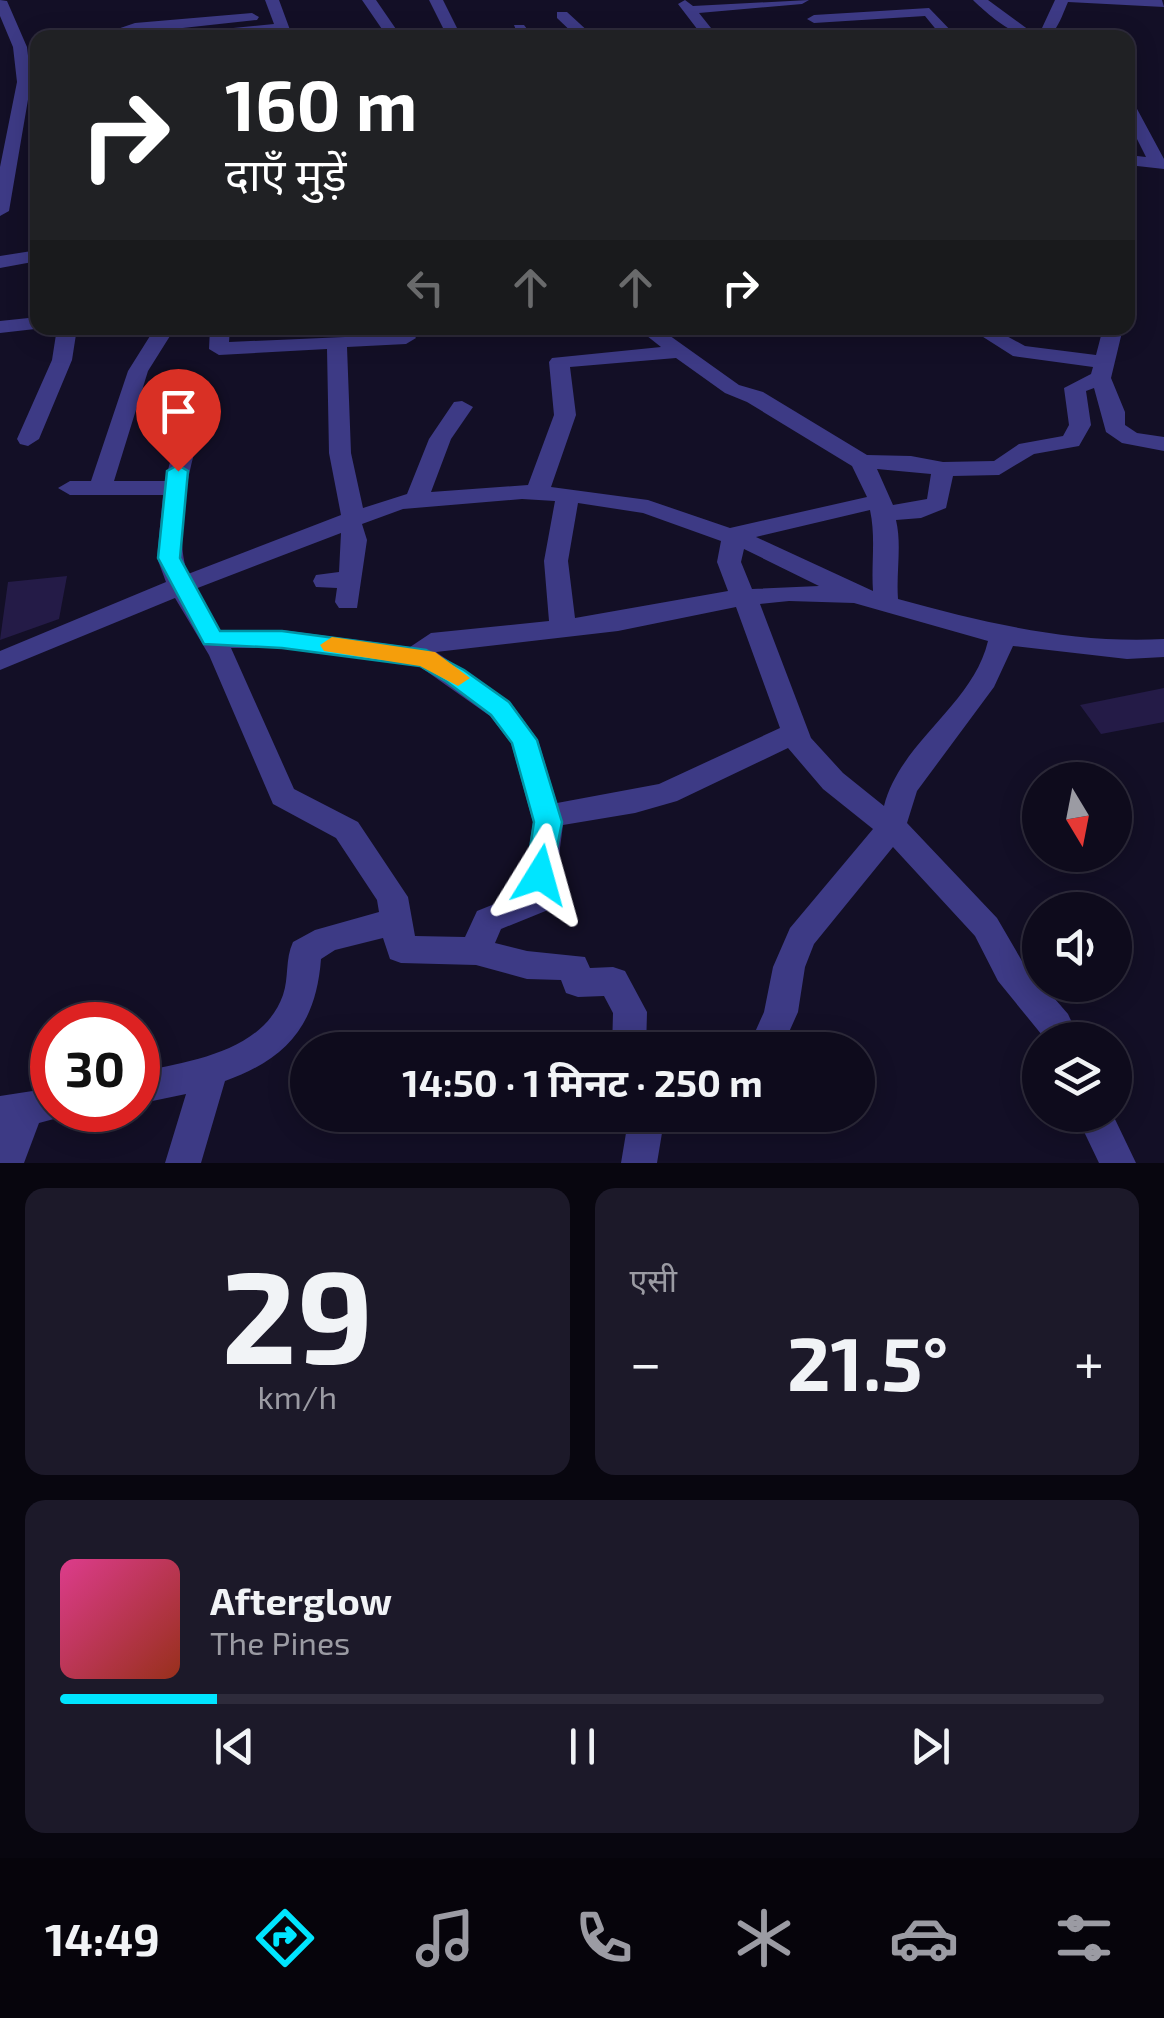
<!DOCTYPE html>
<html lang="hi">
<meta charset="utf-8">
<style>
:root{--surface:#0e0b1c;--page:#1c1929;--text:#f1f3f6;--muted:#9b9ba3;--line:#2e2b3b;--accent:#00e5ff}
body{margin:0;font-family:"Exo 2","Noto Sans Devanagari",sans-serif;background:var(--page);color:var(--text);height:100vh;display:flex;flex-direction:column;font-size:38px;white-space:nowrap}
*{box-sizing:border-box;margin:0}
p{font-size:32px;color:var(--muted)}
.icon{flex:none;width:55px;height:55px;fill:none;stroke:currentColor;stroke-width:2;stroke-linecap:round;stroke-linejoin:round}
.map{position:relative;height:1163px;overflow:hidden}
.panel{display:flex;flex-direction:column;gap:25px;padding:25px;background:#08060f;flex:1}
.panel>*{flex:none}
.guide{position:absolute;left:30px;top:30px;width:1105px;height:305px;border-radius:20px;box-shadow:0 5px 25px #0003,0 0 0 2px var(--line);background:#202124;color:#fff;overflow:hidden}
.needle{width:65px;rotate:170deg}
.tools{position:absolute;left:1022px;top:762px;display:grid;gap:20px}
.tools a{display:grid;place-items:center;width:110px;height:110px;border-radius:50%;background:var(--surface);box-shadow:0 5px 25px #0003,0 0 0 2px var(--line);font-size:50px}
.speed{position:absolute;left:30px;top:1002px;display:flex;gap:20px;font-size:50px;font-weight:700;text-align:center}
.speed>*{display:grid;place-content:center;width:130px;height:130px;border-radius:50%;background:var(--surface);box-shadow:0 5px 25px #0003,0 0 0 2px var(--line);line-height:1}
.speed .limit{border:15px solid #d22;background:#fff;color:#111}
.pin{position:absolute;display:grid;place-items:center;width:85px;height:85px;color:#fff;margin:-102px -42px;border-radius:50% 50% 50% 0;rotate:-45deg;box-shadow:0 0 10px #0007}
.pin .icon{rotate:45deg}
.me{position:absolute;width:110px;margin:-55px;rotate:8deg;stroke-linejoin:round;filter:drop-shadow(0 0 8px #0008)}
.turn{display:flex;align-items:center;gap:35px;height:210px;padding:0 30px;font-size:45px}
.turn .icon{width:130px;height:130px;stroke-width:2.5}
.turn b{display:block;font-size:70px;line-height:85px}
.lanes{display:flex;align-items:center;height:95px;padding:0 30px;background:#0003;justify-content:center;gap:50px;direction:ltr}
.lanes .off{opacity:.35}
.big{font-size:75px;font-weight:700;line-height:1.1}
.panel .widget{flex:1;display:flex;flex-direction:column;justify-content:center;gap:15px;min-width:0;padding:0 35px;border-radius:20px;background:var(--page)}
.panel .dial{align-items:center;gap:0}
.dial b{font-size:130px;line-height:1}
.song{display:flex;align-items:center;gap:30px}
.cover{width:120px;height:120px;border-radius:15px;background:linear-gradient(135deg,hsl(330 70% 55%),hsl(10 70% 35%))}
.played{height:10px;border-radius:5px;background:linear-gradient(90deg,var(--accent) 15%,var(--line) 15%)}
.keys{display:flex;justify-content:space-around;direction:ltr}
.heat{display:flex;justify-content:space-between;align-items:center;font-size:55px;direction:ltr}
.panel .tiles{flex:1;display:grid;gap:25px;grid-template-columns:1fr 1fr}
.widget:last-child{grid-column:span 2}
.trip{position:absolute;left:290px;top:1032px;width:585px;height:100px;border-radius:50px;background:var(--surface);box-shadow:0 5px 25px #0003,0 0 0 2px var(--line);font-weight:700;line-height:100px;text-align:center}
.tab-bar{display:flex;height:160px;justify-content:space-around;align-items:center;background:#06040b;color:var(--muted)}
.tab-bar .icon{width:70px;height:70px}
.tab-bar .current{color:var(--accent)}
.tab-bar b{font-size:45px;color:var(--text)}
.map>svg:first-child{display:block}
.building{fill:#241b47}
.lines{fill:none;stroke-linecap:round;stroke-linejoin:round}
.minor{fill:#3d3a85;fill-rule:evenodd}
.route{fill:#00e5ff;stroke:#0095a6;stroke-width:2.5}
.slow{fill:#f59e0b}
</style>
<div class="map">
<svg width="1164" height="1163" viewBox="0 0 1164 1163">
<rect width="100%" height="100%" fill="#130f26"/>
<path class="building" d="M67,576L59,619L0,640L8,582Z
M1164,688V722L1101,734L1080,705Z"/>
<g class="lines">
<path class="minor" d="M0,0L7,1L27,47L31,82L9,211L0,216V167L17,82L13,47L0,16Z
M265,0H279L293,38H279L277,32L228,35V29L233,28L274,24Z
M362,0H376L398,32L396,35H386Z
M429,0H443L462,38H448Z
M685,0L693,6L809,0L802,4L699,13L719,38H704L678,4Z
M973,0H988L1033,33L1042,28L1055,0H1162L1164,7L1068,2C1064,11 1060,23 1054,31C1035,56 988,15 973,0Z
M929,8L958,38H943L925,16L814,23L807,19L814,15Z
M557,12H567L591,34H631L638,38H578L557,18Z
M252,13L259,17L257,20L91,38L135,23Z
M514,25H524L534,38H519Z
M1128,102L1136,107L1164,159V169L1128,165V155L1146,157L1128,121Z
M38,250V261L0,268V256Z
M38,317V328H44L0,333V321Z
M57,328H77L72,360L39,439L28,446L20,444L17,439L52,360Z
M155,328H175L148,371L114,481H165L176,440L187,433L195,435L198,440C187,475 174,540 188,574L341,515L329,453L327,349L219,355L209,349L210,328H230L229,342L413,334L416,338L406,344L347,347L351,453L363,508L407,494L429,439L454,402L462,401L473,407L451,439L431,492L528,485L554,415L549,362L552,358L661,347L637,328H659L739,385L763,392L867,455L911,456L943,462L994,461L1019,444L1063,436L1069,425L1064,388L1091,374L1093,367L1013,356L969,328H992L1025,346L1096,355L1103,328H1123L1111,378L1125,412V425L1137,433L1164,437V451L1122,443L1106,432L1094,388L1086,391L1091,425L1079,446L1034,454L999,475L953,476L946,508L921,518L896,520C902,545 896,572 898,599C985,623 1073,644 1164,639V657L1127,659L1013,646L994,687L917,791L907,823L997,918L1022,961L1068,1014L1080,1040H1046L998,981L975,936L893,847L814,944L805,967L798,1012L781,1050H747L764,1012L773,967L790,928L873,829L823,789L788,748L677,801L635,813L563,825L553,901L548,910L501,929L495,943L527,951L585,957L590,968L613,967L625,971L647,1012L646,1050H612L613,1013L604,996L578,997L566,993L561,980L527,979L476,965L401,963L390,959L383,938L335,950L321,959C316,1026 286,1059 225,1081L201,1163H165L186,1094L138,1104V1072C188,1062 263,1052 283,995C289,978 285,959 293,942L315,930L379,912L377,900L336,838L273,804L209,655L175,598L0,670V651L166,582L157,558L163,495H70L58,488L70,481H91L128,371ZM676,358L725,393L747,402L852,466L867,497L730,528L648,500L551,487L576,415L570,367ZM877,469L931,474L927,499L893,505ZM522,499L555,501L544,561L549,621L431,633L410,647L282,630H220L195,589L341,533L339,572L316,575L313,581L316,587L337,588L335,602L339,608H357L367,540L362,524L403,509ZM578,503L643,513L721,541L717,562L728,591L575,618L568,561ZM870,510C876,538 871,563 873,591L756,537ZM744,549L819,586L752,589L741,562ZM789,601L854,603L988,641C973,705 900,742 884,806L843,773L811,738L760,604ZM736,607L780,728L659,784L557,803L538,740L510,702L436,652L618,631ZM231,648H282L419,666L490,716L511,743L533,822L522,893L477,911L465,937L415,936L408,897L358,822L294,789Z
M52,1088V1110H67L65,1116L39,1123L24,1163H0V1096Z
M629,1115H665L657,1163H621Z
M1076,1115H1113L1136,1163H1099Z"/>
</g>
<path class="route" d="M178,465L188,471L180,558L220,631H282L426,650L464,670L509,702L537,740L562,822L550,883L540,886L531,883L526,875L534,822L512,743L491,715L447,682L420,666L282,648L204,644L158,558L167,471Z"/>
<path class="slow" d="M332,637L435,652L470,678L458,686L420,666L324,651L320,645Z"/>
</svg>
<div class="tools">
<a><svg class="needle" viewBox="-14 -14 28 28"><path d="M0-13l5 13h-10z" fill="#e53935"/><path d="M0 13l5-13h-10z" fill="#9b9ba3"/></svg></a>
<a><svg class="icon" aria-label="sound" viewBox="0 0 24 24"><path d="M4 9h4l5-4v14l-5-4H4zM17 9q2 3 0 6"/></svg></a>
<a><svg class="icon" aria-label="layers" viewBox="0 0 24 24"><path d="M12 4l9 5-9 5-9-5zM3 14l9 5 9-5"/></svg></a>
</div>
<div class="speed"><div class="limit">30</div></div>
<div class="pin" style="left:178px;top:471px;background:#d93025"><svg class="icon" aria-label="arrive" viewBox="0 0 24 24"><path d="M6 21V4h12l-3 4 3 4H6"/></svg></div>
<svg class="me" style="left:540px;top:875px" viewBox="-20 -20 40 40"><path d="M0-17L14 15 0 8-14 15z" fill="#00e5ff" stroke="#fff" stroke-width="4"/></svg>
<div class="trip">14:50 · 1 मिनट · 250 m</div>
<div class="guide">
<div class="turn"><svg class="icon" aria-label="right" viewBox="0 0 24 24"><path d="M7 20v-9h11M14 6l5 5-5 5"/></svg><div><b>160 m</b>दाएँ मुड़ें</div></div>
<div class="lanes"><svg class="icon off" aria-label="left" viewBox="0 0 24 24"><path d="M17 20v-9H6M10 6l-5 5 5 5"/></svg><svg class="icon off" aria-label="ahead" viewBox="0 0 24 24"><path d="M12 20V5M6 11l6-6 6 6"/></svg><svg class="icon off" aria-label="ahead" viewBox="0 0 24 24"><path d="M12 20V5M6 11l6-6 6 6"/></svg><svg class="icon" aria-label="right" viewBox="0 0 24 24"><path d="M7 20v-9h11M14 6l5 5-5 5"/></svg></div>
</div>
</div>
<section class="panel">
<div class="tiles">
<div class="widget dial"><b>29</b><p>km/h</p></div>
<div class="widget"><p>एसी</p>
<div class="heat"><a>−</a><b class="big">21.5°</b><a>+</a></div>
</div>
<div class="widget">
<div class="song"><i class="cover"></i><div><b>Afterglow</b><p>The Pines</p></div></div>
<div class="played"></div>
<div class="keys"><svg class="icon" aria-label="previous" viewBox="0 0 24 24"><path d="M18 5L8 12l10 7zM5 5v14"/></svg><svg class="icon" aria-label="pause" viewBox="0 0 24 24"><path d="M8 5v14M16 5v14"/></svg><svg class="icon" aria-label="next" viewBox="0 0 24 24"><path d="M6 5l10 7-10 7zM19 5v14"/></svg></div>
</div>
</div>
</section>
<nav class="tab-bar">
<b>14:49</b>
<svg class="icon current" aria-label="directions" viewBox="0 0 24 24"><path d="M12 3l9 9-9 9-9-9zM9 14v-3h6M13 9l2 2-2 2"/></svg>
<svg class="icon" aria-label="music" viewBox="0 0 24 24"><path d="M9 18V5l10-2v13"/><circle cx="6" cy="18" r="3"/><circle cx="16" cy="16" r="3"/></svg>
<svg class="icon" aria-label="phone" viewBox="0 0 24 24"><path d="M5 4h4l2 5-3 2q2 4 5 5l2-3 5 2v4C11 20 4 13 5 4z"/></svg>
<svg class="icon" aria-label="climate" viewBox="0 0 24 24"><path d="M12 3v18M4 7l16 10M4 17L20 7"/></svg>
<svg class="icon" aria-label="car" viewBox="0 0 24 24"><path d="M5 17H2v-5l4-1 3-4h7l3 4 3 1v5h-3M9 17h6M6 11h13"/><circle cx="7" cy="17" r="2"/><circle cx="17" cy="17" r="2"/></svg>
<svg class="icon" aria-label="filters" viewBox="0 0 24 24"><path d="M4 7h16M4 17h16"/><circle cx="9" cy="7" r="2"/><circle cx="15" cy="17" r="2"/></svg>
</nav>
